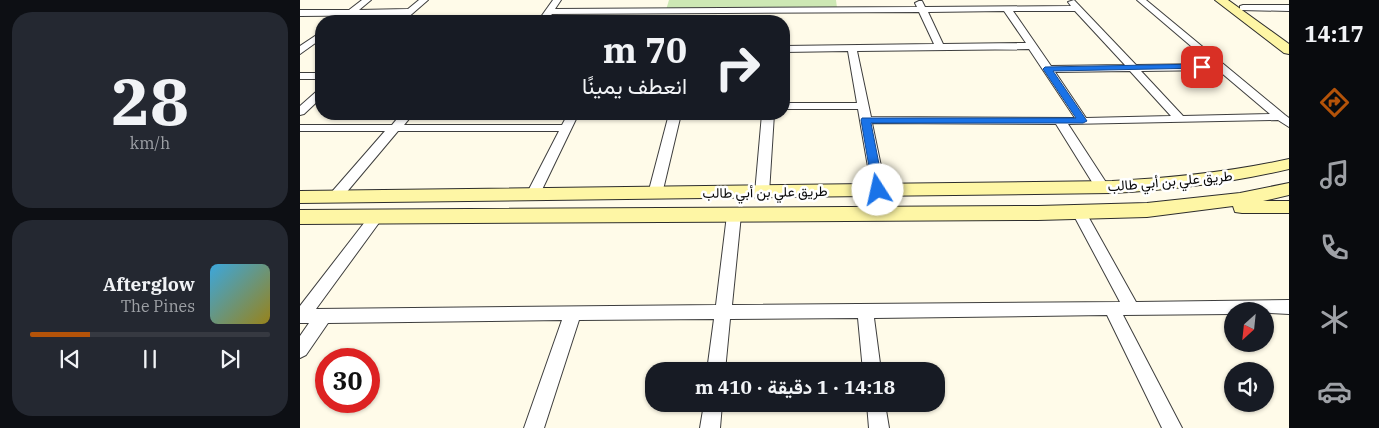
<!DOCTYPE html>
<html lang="ar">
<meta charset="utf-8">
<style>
:root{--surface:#171b24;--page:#242831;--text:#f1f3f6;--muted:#9ea1a6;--line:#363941;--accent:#b45309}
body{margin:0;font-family:"IBM Plex Serif",Vazirmatn,serif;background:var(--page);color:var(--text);direction:rtl;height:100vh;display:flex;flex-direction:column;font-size:19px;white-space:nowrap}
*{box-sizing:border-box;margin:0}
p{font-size:16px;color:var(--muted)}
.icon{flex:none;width:28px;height:28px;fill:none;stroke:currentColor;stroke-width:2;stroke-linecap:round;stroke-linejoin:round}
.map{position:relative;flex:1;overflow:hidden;direction:ltr}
.drawer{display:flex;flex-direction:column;gap:12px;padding:12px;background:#0d0f14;width:300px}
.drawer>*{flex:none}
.guide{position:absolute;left:15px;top:15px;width:475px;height:105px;border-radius:20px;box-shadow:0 1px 4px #0004;direction:rtl;background:#171b24;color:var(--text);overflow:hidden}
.needle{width:32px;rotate:207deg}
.fabs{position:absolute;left:924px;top:302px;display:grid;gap:10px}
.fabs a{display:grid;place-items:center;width:50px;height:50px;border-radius:50%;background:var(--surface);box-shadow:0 1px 4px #0004;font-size:25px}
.speed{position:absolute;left:15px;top:348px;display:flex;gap:10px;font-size:25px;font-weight:700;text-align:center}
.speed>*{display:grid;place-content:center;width:65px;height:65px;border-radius:50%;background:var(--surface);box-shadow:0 1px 4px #0004;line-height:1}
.speed .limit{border:8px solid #d22;background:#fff;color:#111}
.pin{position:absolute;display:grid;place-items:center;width:42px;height:42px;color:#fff;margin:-21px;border-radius:10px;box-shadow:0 2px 8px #0006}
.me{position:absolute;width:55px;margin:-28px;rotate:350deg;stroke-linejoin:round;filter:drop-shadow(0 0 4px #0008)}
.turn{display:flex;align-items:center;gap:18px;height:105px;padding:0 20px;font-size:22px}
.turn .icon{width:65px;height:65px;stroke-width:2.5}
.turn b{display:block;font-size:35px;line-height:42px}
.drawer .tile{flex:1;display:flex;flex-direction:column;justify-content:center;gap:8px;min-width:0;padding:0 18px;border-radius:20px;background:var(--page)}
.drawer .dial{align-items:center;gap:0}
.dial b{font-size:65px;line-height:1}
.song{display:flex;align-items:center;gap:15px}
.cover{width:60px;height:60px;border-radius:8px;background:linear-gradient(135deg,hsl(200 70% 55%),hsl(50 70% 35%))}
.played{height:5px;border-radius:2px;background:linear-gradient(90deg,var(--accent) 25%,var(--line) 25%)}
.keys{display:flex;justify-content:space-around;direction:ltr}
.trip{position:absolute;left:345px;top:362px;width:300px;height:50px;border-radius:20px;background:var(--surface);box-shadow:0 1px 4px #0004;font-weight:700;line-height:50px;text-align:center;direction:rtl}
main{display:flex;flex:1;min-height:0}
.tab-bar{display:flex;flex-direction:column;width:90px;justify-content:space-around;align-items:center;background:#090b0e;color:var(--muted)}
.tab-bar .icon{width:35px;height:35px}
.tab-bar .selected{color:var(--accent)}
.tab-bar b{font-size:22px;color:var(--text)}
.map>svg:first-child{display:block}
.green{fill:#cde8b4}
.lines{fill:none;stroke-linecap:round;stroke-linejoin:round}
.street-casing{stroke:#3e3e3e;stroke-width:2}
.secondary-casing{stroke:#2d2d2d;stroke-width:2}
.street{fill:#fff;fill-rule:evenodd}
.secondary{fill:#fef6a5;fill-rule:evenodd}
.route{fill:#1a73e8;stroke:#114b97}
.labels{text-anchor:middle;stroke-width:5;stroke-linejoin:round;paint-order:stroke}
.street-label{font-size:14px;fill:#0b0b0b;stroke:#fff}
</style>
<main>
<nav class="tab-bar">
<b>14:17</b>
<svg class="icon selected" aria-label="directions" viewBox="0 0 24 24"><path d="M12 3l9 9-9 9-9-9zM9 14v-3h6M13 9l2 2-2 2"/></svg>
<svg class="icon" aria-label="music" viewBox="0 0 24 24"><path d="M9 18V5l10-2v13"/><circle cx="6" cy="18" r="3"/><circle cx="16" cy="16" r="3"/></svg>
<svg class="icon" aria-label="phone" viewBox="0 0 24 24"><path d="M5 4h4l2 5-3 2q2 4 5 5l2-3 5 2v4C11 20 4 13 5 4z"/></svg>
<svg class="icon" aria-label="climate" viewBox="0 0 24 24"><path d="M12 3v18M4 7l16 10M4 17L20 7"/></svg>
<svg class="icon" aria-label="car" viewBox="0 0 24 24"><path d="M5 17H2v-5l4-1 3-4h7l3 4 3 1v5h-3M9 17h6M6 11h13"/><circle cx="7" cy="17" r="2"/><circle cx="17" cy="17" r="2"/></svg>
</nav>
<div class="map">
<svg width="989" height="428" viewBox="0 0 989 428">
<rect width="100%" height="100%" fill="#fffbe9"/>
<path class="green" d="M369,0H536L537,8L366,10Z"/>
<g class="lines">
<defs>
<path id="street" d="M62,0H71L59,10L108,9L119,0H128L105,20L101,17L103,15L0,16V10H49Z
M253,0H261L255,9L617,7L615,3L619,1H622L625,7L771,6L768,2L774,0L836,65L912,64L837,0H846L985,115L989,118V127L978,120L768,124L809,187L807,190H797L756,124L572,123L586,190L584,193H574L572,190L558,109H484V103H557L548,51L484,52V46L634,44L619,12L252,14L246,21H238ZM704,11L726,43L643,44L628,12ZM713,11H775L825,65L751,66ZM729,49L775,118L571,117L557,51ZM918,70L970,114L883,116L841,71ZM830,71L871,116L786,118L755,72Z
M943,5H989V11L940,10V6Z
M21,32V39L0,54V46Z
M0,73H21V79H0Z
M21,90V98L4,114L0,115V106L17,91Z
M101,114H113L104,125H262L268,114H302L296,117H277L238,198H228L226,195L259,131H98L40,200H30L28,197L30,194L85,131H0V125H92Z
M369,114H381L362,194L360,197H350L348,194Z
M462,114H474L469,193L467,196H457L455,193Z
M779,207L784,209L836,302L989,300V314L932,311V314L823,315L882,428H862L807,315L574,318L581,371H563L558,318L430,319L425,371H407L414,319L279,320L244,428H224L262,320L28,323L6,355L0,358V336L9,323H0V306L71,214H81L83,217L81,220L16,309L416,305L427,215L429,212H439L441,215L432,305L820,302L772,212L774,209Z
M404,404H422L420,428H400Z
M567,404H585L589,428H569Z"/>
<path id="secondary" d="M915,0H928L989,44V54L984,53Z
M989,159V169C930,183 872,190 812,193L0,203V191L812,181C872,178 930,172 989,159Z
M989,183V195L963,201H989V213H942L935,212L933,206L847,217L738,220L0,224V210L738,206L847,203L940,193Z"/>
</defs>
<use href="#street" class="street-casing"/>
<use href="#secondary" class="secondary-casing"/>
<use href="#street" class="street"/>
<use href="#secondary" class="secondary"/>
</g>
<path class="route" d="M902,64L906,67L904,68L753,71L787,121L783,123H571L584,190L578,193L573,190L561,120L562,118H776L743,69L745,67Z"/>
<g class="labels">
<g class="street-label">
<text transform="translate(870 181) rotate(-5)" y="5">طريق علي بن أبي طالب</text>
<text transform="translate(465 192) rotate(-1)" y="5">طريق علي بن أبي طالب</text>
</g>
</g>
</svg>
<div class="fabs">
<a><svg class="needle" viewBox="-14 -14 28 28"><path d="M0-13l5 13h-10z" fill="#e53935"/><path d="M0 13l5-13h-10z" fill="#9ea1a6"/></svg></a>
<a><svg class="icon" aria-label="sound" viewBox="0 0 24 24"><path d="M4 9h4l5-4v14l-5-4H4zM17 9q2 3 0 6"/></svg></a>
</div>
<div class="speed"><div class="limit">30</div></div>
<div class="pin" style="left:902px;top:67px;background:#d93025"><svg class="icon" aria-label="arrive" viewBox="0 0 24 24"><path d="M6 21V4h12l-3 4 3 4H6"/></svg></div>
<svg class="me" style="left:578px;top:190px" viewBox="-20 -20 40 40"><circle r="19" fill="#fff"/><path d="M0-13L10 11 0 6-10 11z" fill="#1a73e8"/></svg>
<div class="trip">14:18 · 1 دقيقة · 410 m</div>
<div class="guide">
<div class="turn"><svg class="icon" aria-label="right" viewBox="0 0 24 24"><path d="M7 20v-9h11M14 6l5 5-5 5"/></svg><div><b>70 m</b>انعطف يمينًا</div></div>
</div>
</div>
<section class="drawer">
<div class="tile dial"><b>28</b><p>km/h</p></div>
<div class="tile">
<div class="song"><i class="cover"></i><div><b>Afterglow</b><p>The Pines</p></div></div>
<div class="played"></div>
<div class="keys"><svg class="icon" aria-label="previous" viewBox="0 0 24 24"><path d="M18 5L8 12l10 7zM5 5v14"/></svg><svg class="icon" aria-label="pause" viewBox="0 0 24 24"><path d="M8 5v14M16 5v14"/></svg><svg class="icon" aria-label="next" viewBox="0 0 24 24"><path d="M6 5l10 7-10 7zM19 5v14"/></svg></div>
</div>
</section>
</main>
